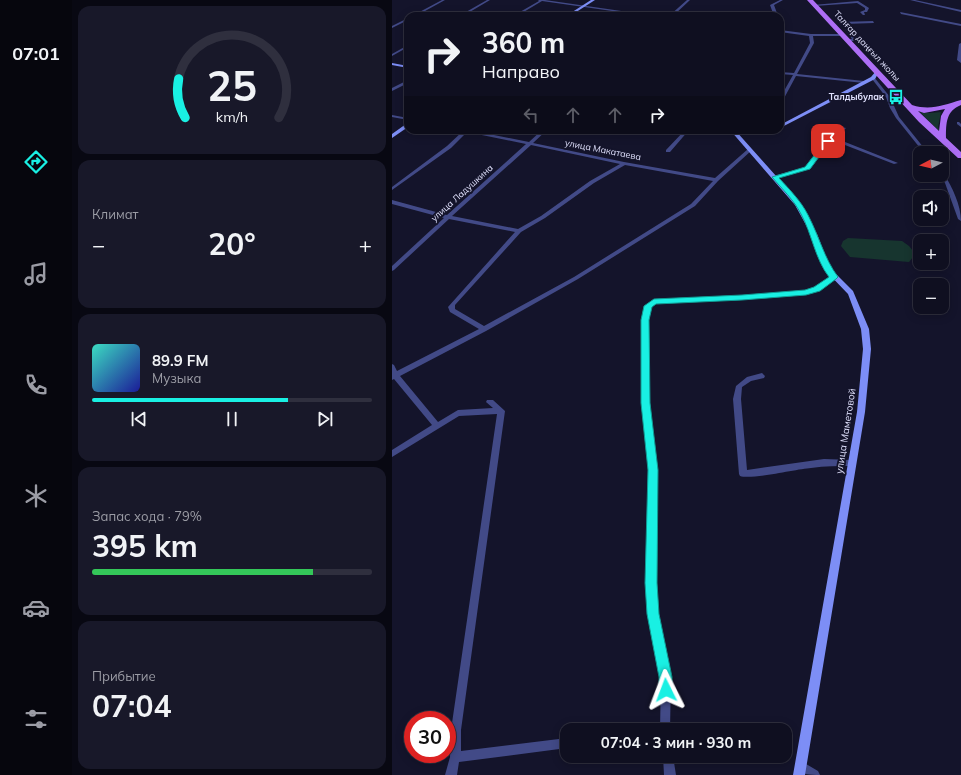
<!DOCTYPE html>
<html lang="ru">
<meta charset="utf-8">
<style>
:root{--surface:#0f0f20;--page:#181829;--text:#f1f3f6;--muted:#9b9ca5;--line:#2f2f3e;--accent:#19f0e3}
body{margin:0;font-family:Mulish,sans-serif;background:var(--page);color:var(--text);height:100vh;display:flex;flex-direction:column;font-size:15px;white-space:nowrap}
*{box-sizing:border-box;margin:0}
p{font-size:13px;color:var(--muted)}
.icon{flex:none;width:22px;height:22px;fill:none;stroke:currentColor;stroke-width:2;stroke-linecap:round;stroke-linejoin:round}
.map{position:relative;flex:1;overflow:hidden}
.details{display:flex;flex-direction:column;gap:6px;padding:6px;background:#080812;width:320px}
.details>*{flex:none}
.hud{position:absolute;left:12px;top:12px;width:380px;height:122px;border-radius:12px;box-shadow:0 2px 10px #0003,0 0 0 1px var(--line);background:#0f0f20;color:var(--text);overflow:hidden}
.needle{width:26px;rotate:263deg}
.controls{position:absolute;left:521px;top:146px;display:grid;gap:8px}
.controls a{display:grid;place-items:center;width:36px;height:36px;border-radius:8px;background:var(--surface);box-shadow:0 2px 10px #0003,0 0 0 1px var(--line);font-size:20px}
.speed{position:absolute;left:12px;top:711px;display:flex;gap:8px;font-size:20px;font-weight:700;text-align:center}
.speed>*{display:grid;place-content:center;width:52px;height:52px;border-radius:50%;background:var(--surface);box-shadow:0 2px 10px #0003,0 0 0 1px var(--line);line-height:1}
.speed .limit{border:6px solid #d22;background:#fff;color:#111}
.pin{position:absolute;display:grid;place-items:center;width:34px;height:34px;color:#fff;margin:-17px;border-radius:8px;box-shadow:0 2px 6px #0006}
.me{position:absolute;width:44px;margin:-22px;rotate:357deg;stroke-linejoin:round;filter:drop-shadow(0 0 3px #0008)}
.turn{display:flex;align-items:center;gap:14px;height:84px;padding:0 12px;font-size:18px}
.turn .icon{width:52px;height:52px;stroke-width:2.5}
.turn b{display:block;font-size:28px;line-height:34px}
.lanes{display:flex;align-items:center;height:38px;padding:0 12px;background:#0003;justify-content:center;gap:20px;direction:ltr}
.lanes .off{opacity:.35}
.big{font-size:30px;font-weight:700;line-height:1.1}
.details .widget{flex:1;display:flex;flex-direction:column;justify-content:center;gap:6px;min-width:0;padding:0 14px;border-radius:12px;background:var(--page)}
.details .dial{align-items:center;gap:0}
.dial svg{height:104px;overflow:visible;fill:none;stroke:var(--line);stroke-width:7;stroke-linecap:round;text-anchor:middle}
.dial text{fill:var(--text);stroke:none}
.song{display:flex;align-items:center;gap:12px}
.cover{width:48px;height:48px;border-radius:6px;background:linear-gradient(135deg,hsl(170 70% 55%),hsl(240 70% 35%))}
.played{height:4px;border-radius:2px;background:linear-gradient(90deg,var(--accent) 70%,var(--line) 70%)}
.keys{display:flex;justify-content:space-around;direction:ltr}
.heat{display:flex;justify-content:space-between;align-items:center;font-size:22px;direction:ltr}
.charge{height:6px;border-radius:3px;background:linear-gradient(90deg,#34c759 79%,var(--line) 0)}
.trip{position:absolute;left:168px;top:723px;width:232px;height:40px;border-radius:12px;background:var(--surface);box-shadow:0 2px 10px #0003,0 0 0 1px var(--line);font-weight:700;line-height:40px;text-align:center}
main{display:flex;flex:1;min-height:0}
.dock{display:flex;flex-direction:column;width:72px;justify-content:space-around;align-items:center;background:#06060d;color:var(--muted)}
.dock .icon{width:28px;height:28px}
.dock .selected{color:var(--accent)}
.dock b{font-size:18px;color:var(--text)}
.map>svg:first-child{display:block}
.green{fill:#17352f}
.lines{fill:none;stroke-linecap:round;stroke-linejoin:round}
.street{fill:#424a87;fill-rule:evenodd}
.secondary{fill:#7d8ef6;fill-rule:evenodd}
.primary{fill:#ad6ef5;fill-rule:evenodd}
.route{fill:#19f0e3;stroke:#109c94}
.labels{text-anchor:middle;stroke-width:4;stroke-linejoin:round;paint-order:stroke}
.far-street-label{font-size:9px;fill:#e0e1fd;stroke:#14142b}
.far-poi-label{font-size:9px;font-weight:bold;fill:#e0e1fd;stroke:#14142b;text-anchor:end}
.street-label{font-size:10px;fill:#e0e1fd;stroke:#14142b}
</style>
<main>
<nav class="dock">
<b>07:01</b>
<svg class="icon selected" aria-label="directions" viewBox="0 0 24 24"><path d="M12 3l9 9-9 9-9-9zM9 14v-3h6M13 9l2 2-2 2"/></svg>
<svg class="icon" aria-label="music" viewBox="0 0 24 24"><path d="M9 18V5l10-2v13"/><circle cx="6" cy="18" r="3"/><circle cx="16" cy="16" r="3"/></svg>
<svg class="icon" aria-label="phone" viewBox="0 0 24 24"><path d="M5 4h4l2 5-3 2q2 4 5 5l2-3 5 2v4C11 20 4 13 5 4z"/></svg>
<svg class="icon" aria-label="climate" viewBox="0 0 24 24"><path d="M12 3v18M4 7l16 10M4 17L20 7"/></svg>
<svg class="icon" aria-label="car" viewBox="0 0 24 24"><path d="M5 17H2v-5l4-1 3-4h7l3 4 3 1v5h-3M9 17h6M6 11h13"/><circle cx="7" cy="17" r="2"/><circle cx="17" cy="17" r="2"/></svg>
<svg class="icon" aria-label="filters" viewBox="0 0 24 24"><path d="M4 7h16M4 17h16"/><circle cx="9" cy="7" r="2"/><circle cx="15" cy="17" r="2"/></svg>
</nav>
<section class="details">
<div class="widget dial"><svg viewBox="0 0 100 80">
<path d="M14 69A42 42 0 1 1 86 69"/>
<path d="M14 69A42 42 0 0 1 9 39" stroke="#19f0e3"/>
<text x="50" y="56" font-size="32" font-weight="700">25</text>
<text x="50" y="72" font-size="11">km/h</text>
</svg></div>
<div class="widget"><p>Климат</p>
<div class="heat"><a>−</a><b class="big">20°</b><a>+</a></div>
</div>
<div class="widget">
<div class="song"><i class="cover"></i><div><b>89.9 FM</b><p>Музыка</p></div></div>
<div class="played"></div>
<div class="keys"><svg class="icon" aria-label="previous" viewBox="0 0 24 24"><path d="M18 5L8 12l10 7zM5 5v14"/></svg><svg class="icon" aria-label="pause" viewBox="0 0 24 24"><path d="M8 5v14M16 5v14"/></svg><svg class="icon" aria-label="next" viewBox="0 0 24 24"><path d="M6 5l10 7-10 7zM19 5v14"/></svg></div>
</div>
<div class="widget"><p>Запас хода · 79%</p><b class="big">395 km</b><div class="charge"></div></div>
<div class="widget"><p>Прибытие</p><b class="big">07:04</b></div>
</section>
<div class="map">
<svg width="569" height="775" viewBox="0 0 569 775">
<rect width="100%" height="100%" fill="#14142b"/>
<path class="green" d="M528,112L538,113L549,112L546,127L548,132Z
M456,238L510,241L517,246L521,251V257L517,262L458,257L449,246L451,241Z"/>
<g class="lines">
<path class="street" d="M50,0H53L24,16H20Z
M95,0H98L71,16H67Z
M146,0H153L264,16H255L150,1L125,16H121L147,1Z
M295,0H298L281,16H277Z
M388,0H391L382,5L386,16H382L378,5Z
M518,0H523L569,10V12Z
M466,1L477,8L475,12H472L473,15H471L468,12L473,10V8L465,3L423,6L421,5Z
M508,12L569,24V26L509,14Z
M16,18V20L0,28V26Z
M481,21L482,23L452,24L464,40L462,41H454V39H460L449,22Z
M388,30L419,34H451L450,36H421L422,43L405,74L472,81L474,82L472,83L404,76L390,102L388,103V98L401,75L388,74V72L402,73L418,43L417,36L388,32Z
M569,43V63L565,60L567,44Z
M16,45V47L0,56V54Z
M480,77H482L498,97L507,117L536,153H532L504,118L498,108L494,97L480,79Z
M16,80V83L0,91V88Z
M0,115L16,118V120L0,117Z
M565,122H567L569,124V127L565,124Z
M450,127L454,128L443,138L506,163L502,164L440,140L418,169L381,178V176L414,167L434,140Z
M69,130H77L137,142L150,130H155L141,143L232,162L323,178L356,149L360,150L326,181L303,206L186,279L94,331L8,376L46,422L66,410L101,408L94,402L95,400H101L113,411L69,730V751L175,738V748L67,762L65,775H53L58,757L59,730L105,414L67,416L0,457V450L40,425L2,379L0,380V364L2,365L5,371L87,329L58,312L56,307L123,232L57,219L2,270L0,271V266L52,218L0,204V200L55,215L134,144L75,132L59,148L0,190V187L55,146L71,131ZM139,145L228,164L198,181L149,216L126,229L60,216ZM233,165L321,181L299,204L182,277L92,326L63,309V305L129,232L153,218L202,183Z
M293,130H297L278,152H274V150Z
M550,174H552C560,187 569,205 569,221L566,219L553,183L548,175H550Z
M442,275L444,276V278L427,290L413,294L350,300L263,303L259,307L256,320L257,403L265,470L264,583L266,614L279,677L278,730H268L269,677L256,614L254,583L257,470L249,403L250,320L253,306L262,299L350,296L413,290L423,288Z
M370,373L373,376L372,378L359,381L350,387L349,399L355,470L432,459L460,460L463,461L464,463L463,465L460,466C446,466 433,466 419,468C404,469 360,480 348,476L347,474L341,399L344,386L355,377Z
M271,756H281L284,775H272Z
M409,761L426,771L428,775C418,775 408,775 404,766L405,762Z"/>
<path class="secondary" d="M199,0H203L178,16H174Z
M0,63L16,66V68L0,65Z
M484,71L487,72L483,79L388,128V125L479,77Z
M14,124H16V127L0,138V134Z
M338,130H343L409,204L425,234L438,268L461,291L477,329L479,349L473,412L413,775H401L465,412L471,349L469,329L456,294L432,269L419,234L403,205Z"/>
<path class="primary" d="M415,0H421L520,105C539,111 551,105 569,100V105C554,111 554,123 554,138L569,152V158H566L527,122ZM553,109L549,116L547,131L526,111L532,113Z"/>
</g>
<path class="route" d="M434,140L439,141L418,169L387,178C397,189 409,201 416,215C427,236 432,258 446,277L444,279L428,291L414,295L350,300L264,304L260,307L257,320L258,403L266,470L265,583L267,614L280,677V690L278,695L274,697L269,695L267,690V677L255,614L253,583L256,470L249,403V320L252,306L262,299L350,295L413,290L422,287L437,277C423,259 420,234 409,214C402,200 390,189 380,177L413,167Z"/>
<defs>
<symbol id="bus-bare" viewBox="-9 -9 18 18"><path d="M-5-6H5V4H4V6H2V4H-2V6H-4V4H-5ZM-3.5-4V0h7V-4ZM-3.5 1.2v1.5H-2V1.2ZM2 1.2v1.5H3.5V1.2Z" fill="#19f0e3" stroke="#14142b" stroke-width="2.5" paint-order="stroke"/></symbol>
</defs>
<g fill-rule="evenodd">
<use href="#bus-bare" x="493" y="86" width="22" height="22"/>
</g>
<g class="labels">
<g class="far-street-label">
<text transform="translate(475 46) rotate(47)" y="3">Талғар даңғыл жолы</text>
<text transform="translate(211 150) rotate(11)" y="3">улица Макатаева</text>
<text transform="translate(70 193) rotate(-42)" y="3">улица Ладушкина</text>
</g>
<g class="far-poi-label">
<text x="492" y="100">Талдыбулак</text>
</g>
<g class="street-label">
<text transform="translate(453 431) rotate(-81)" y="4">улица Маметовой</text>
</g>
</g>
</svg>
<div class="controls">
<a><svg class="needle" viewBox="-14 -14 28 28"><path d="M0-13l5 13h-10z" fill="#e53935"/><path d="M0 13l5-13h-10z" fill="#9b9ca5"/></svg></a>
<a><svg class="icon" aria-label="sound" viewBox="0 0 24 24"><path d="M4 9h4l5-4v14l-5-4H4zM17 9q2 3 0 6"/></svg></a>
<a>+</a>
<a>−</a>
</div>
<div class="speed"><div class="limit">30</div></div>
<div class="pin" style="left:436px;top:141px;background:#d93025"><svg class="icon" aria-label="arrive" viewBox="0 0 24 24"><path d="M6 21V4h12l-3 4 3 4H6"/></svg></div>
<svg class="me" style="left:274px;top:690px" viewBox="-20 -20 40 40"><path d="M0-17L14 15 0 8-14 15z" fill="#19f0e3" stroke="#fff" stroke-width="4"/></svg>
<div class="trip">07:04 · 3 мин · 930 m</div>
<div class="hud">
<div class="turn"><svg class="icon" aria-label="right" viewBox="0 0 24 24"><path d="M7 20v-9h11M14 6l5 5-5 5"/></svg><div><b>360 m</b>Направо</div></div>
<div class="lanes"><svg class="icon off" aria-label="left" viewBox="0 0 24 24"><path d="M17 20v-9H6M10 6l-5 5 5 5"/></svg><svg class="icon off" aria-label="ahead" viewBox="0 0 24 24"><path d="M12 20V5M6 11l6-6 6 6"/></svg><svg class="icon off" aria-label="ahead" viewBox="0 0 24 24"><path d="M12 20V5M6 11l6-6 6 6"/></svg><svg class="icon" aria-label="right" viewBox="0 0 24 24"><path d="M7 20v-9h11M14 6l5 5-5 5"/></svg></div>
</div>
</div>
</main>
